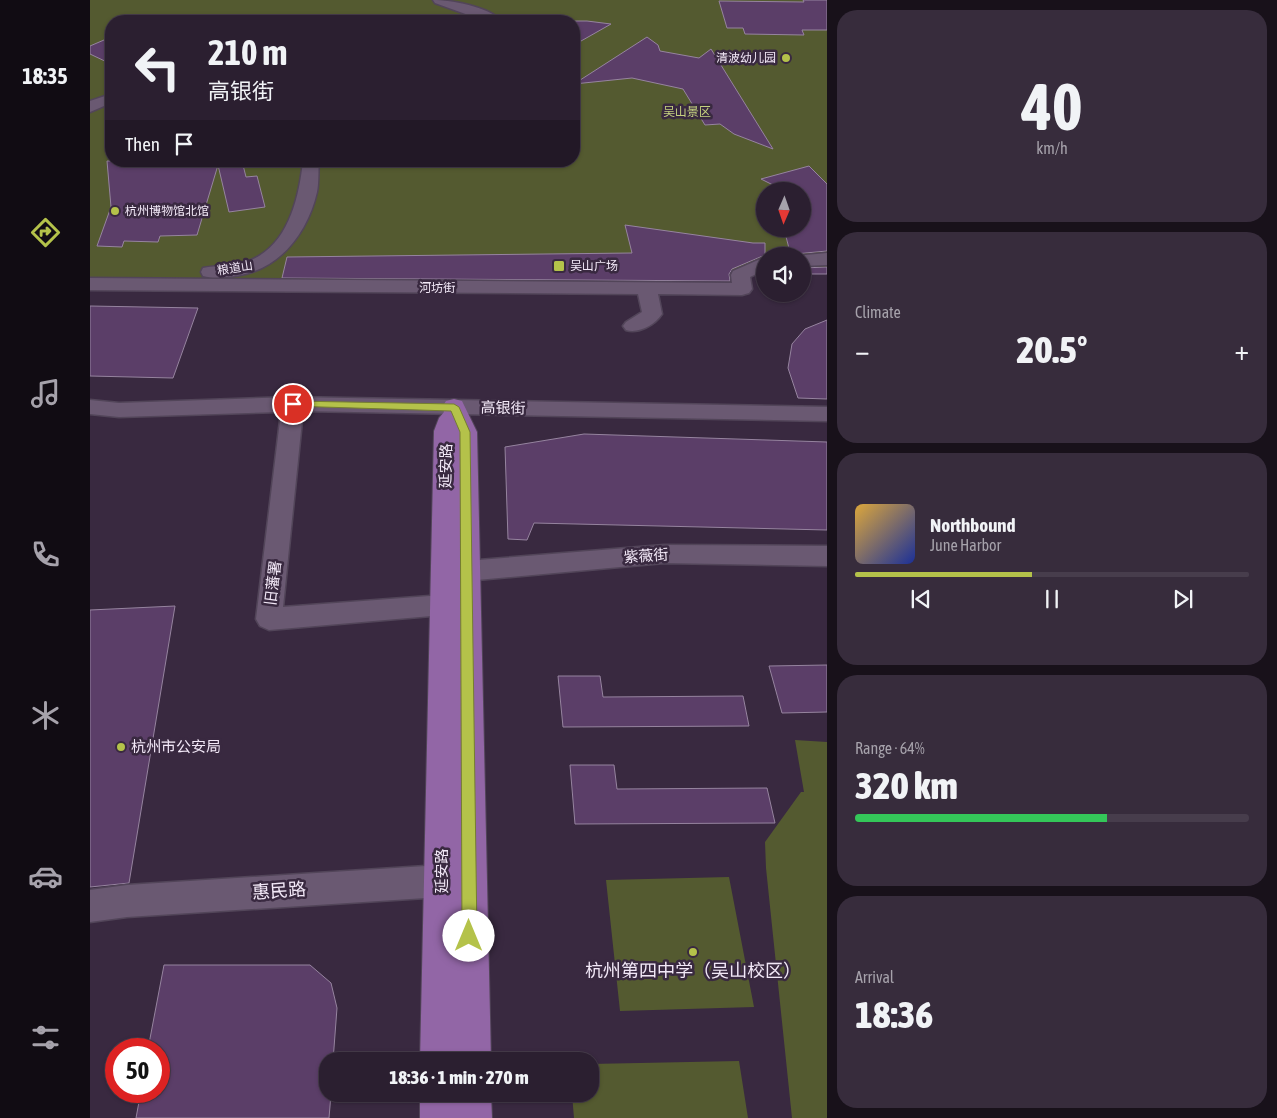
<!DOCTYPE html>
<meta charset="utf-8">
<style>
:root{--surface:#2b1f30;--page:#372c3c;--text:#f1f3f6;--muted:#a6a2ab;--line:#473d4c;--accent:#b4c24a}
body{margin:0;font-family:"Asap Condensed","Noto Sans SC",sans-serif;background:var(--page);color:var(--text);height:100vh;display:flex;flex-direction:column;font-size:19px;white-space:nowrap}
*{box-sizing:border-box;margin:0}
p{font-size:16px;color:var(--muted)}
.icon{flex:none;width:28px;height:28px;fill:none;stroke:currentColor;stroke-width:2;stroke-linecap:round;stroke-linejoin:round}
.map{position:relative;flex:1;overflow:hidden}
.drawer{display:flex;flex-direction:column;gap:10px;padding:10px;background:#18111a;width:450px}
.drawer>*{flex:none}
.banner{position:absolute;left:15px;top:15px;width:475px;height:152px;border-radius:20px;box-shadow:0 1px 4px #0004,0 0 0 1px var(--line);background:#2b1f30;color:var(--text);overflow:hidden}
.needle{width:32px;rotate:182deg}
.buttons{position:absolute;left:666px;top:182px;display:grid;gap:10px}
.buttons a{display:grid;place-items:center;width:55px;height:55px;border-radius:50%;background:var(--surface);box-shadow:0 1px 4px #0004,0 0 0 1px var(--line);font-size:25px}
.speed{position:absolute;left:15px;top:1038px;display:flex;gap:10px;font-size:25px;font-weight:700;text-align:center}
.speed>*{display:grid;place-content:center;width:65px;height:65px;border-radius:50%;background:var(--surface);box-shadow:0 1px 4px #0004,0 0 0 1px var(--line);line-height:1}
.speed .limit{border:8px solid #d22;background:#fff;color:#111}
.pin{position:absolute;display:grid;place-items:center;width:42px;height:42px;color:#fff;margin:-21px;border:2px solid #fff;border-radius:50%;box-shadow:0 1px 5px #0007}
.me{position:absolute;width:55px;margin:-28px;rotate:0deg;stroke-linejoin:round;filter:drop-shadow(0 0 4px #0008)}
.turn{display:flex;align-items:center;gap:18px;height:105px;padding:0 20px;font-size:22px}
.turn .icon{width:65px;height:65px;stroke-width:2.5}
.turn b{display:block;font-size:35px;line-height:42px}
.then{display:flex;align-items:center;height:48px;padding:0 20px;background:#0003;gap:10px;font-size:19px}
.big{font-size:38px;font-weight:800;line-height:1.1}
.drawer .card{flex:1;display:flex;flex-direction:column;justify-content:center;gap:8px;min-width:0;padding:0 18px;border-radius:20px;background:var(--page)}
.drawer .dial{align-items:center;gap:0}
.dial b{font-size:65px;line-height:1}
.song{display:flex;align-items:center;gap:15px}
.cover{width:60px;height:60px;border-radius:8px;background:linear-gradient(135deg,hsl(40 70% 55%),hsl(230 70% 35%))}
.played{height:5px;border-radius:2px;background:linear-gradient(90deg,var(--accent) 45%,var(--line) 45%)}
.keys{display:flex;justify-content:space-around;direction:ltr}
.heat{display:flex;justify-content:space-between;align-items:center;font-size:28px;direction:ltr}
.charge{height:8px;border-radius:4px;background:linear-gradient(90deg,#34c759 64%,var(--line) 0)}
.trip{position:absolute;left:229px;top:1052px;width:280px;height:50px;border-radius:20px;background:var(--surface);box-shadow:0 1px 4px #0004,0 0 0 1px var(--line);font-weight:800;line-height:50px;text-align:center}
main{display:flex;flex:1;min-height:0}
.menu{display:flex;flex-direction:column;width:90px;justify-content:space-around;align-items:center;background:#110c13;color:var(--muted)}
.menu .icon{width:35px;height:35px}
.menu .current{color:var(--accent)}
.menu b{font-size:22px;color:var(--text)}
.map>svg:first-child{display:block}
.green{fill:#545a30;fill-rule:evenodd}
.building{fill:#5b3e68;stroke:#96849f}
.lines{fill:none;stroke-linecap:round;stroke-linejoin:round}
.minor-casing{stroke:#524559;stroke-width:3}
.major-casing{stroke:#524559;stroke-width:2}
.minor{fill:#6a5972;fill-rule:evenodd}
.major{fill:#9266a6;fill-rule:evenodd}
.route{fill:#b4c24a;stroke:#757e30}
.poi-dot{fill:#b4c24a;stroke:#392940;stroke-width:2}
.labels{text-anchor:middle;stroke-width:5;stroke-linejoin:round;paint-order:stroke}
.far-poi-label{font-size:12px;fill:#f2e8f7;stroke:#392940;text-anchor:start}
.far-park-label{font-size:12px;fill:#c5d17f;stroke:#392940}
.far-street-label{font-size:12px;fill:#f2e8f7;stroke:#392940}
.street-label{font-size:15px;fill:#f2e8f7;stroke:#392940}
.poi-label{font-size:15px;fill:#f2e8f7;stroke:#392940;text-anchor:start}
.near-street-label{font-size:18px;fill:#f2e8f7;stroke:#392940}
.near-poi-label{font-size:18px;fill:#f2e8f7;stroke:#392940}
</style>
<main>
<nav class="menu">
<b>18:35</b>
<svg class="icon current" aria-label="directions" viewBox="0 0 24 24"><path d="M12 3l9 9-9 9-9-9zM9 14v-3h6M13 9l2 2-2 2"/></svg>
<svg class="icon" aria-label="music" viewBox="0 0 24 24"><path d="M9 18V5l10-2v13"/><circle cx="6" cy="18" r="3"/><circle cx="16" cy="16" r="3"/></svg>
<svg class="icon" aria-label="phone" viewBox="0 0 24 24"><path d="M5 4h4l2 5-3 2q2 4 5 5l2-3 5 2v4C11 20 4 13 5 4z"/></svg>
<svg class="icon" aria-label="climate" viewBox="0 0 24 24"><path d="M12 3v18M4 7l16 10M4 17L20 7"/></svg>
<svg class="icon" aria-label="car" viewBox="0 0 24 24"><path d="M5 17H2v-5l4-1 3-4h7l3 4 3 1v5h-3M9 17h6M6 11h13"/><circle cx="7" cy="17" r="2"/><circle cx="17" cy="17" r="2"/></svg>
<svg class="icon" aria-label="filters" viewBox="0 0 24 24"><path d="M4 7h16M4 17h16"/><circle cx="9" cy="7" r="2"/><circle cx="15" cy="17" r="2"/></svg>
</nav>
<div class="map">
<svg width="737" height="1118" viewBox="0 0 737 1118">
<rect width="100%" height="100%" fill="#392940"/>
<path class="green" d="M0,0H737V267L713,268L712,256H675V269L0,286ZM21,21H484V161H21ZM675,191H712V229H675Z
M705,740L737,742V1118H702L676,868L675,842L711,792H714Z
M639,877L664,1007L530,1011L516,880Z
M649,1061L658,1118H484L482,1094H500V1064Z"/>
<path class="building" d="M713,0H737V30H712L714,35L655,34L653,28H637L629,1L714,2Z
M484,21H497L521,24L484,45Z
M21,37V64L0,54V46Z
M557,37L568,45L570,51L609,58L621,49L683,149L644,134L630,124L615,125L593,89L542,78L484,84Z
M17,161H152L156,177L167,176L175,207L139,212L128,165L107,235L70,236L68,242L34,241L32,247L7,246L21,207Z
M719,166L737,184V251L705,254L701,256L694,229H712V191H695L671,179Z
M535,225L663,243H675V255L642,269L639,274L640,281L192,278L197,257L542,253Z
M737,267V274H712V268Z
M0,306L108,308L83,378L0,376Z
M737,320V399L708,398L698,368L702,344L715,329Z
M494,434L737,442V530L444,523L437,540L418,539L415,447Z
M85,606L39,883L0,887V610Z
M737,665V712L692,713L679,666Z
M468,676H510L513,697L653,696L659,726L473,727Z
M480,765H524L527,789L677,788L685,823L485,824Z
M74,965H220L241,983L247,1008L243,1061H238V1094H241L239,1118H46L51,1091H69V1049H58Z"/>
<g class="lines">
<defs>
<path id="minor" d="M343,0C361,0 400,7 411,21H395L345,3Z
M21,94V103L0,112V101Z
M213,161H229C228,171 229,182 227,192C218,231 192,267 151,275C139,277 125,279 113,276L111,272L113,268C127,265 142,267 155,262C197,250 209,199 213,161Z
M737,253V265L712,266V256H705Z
M675,257V270L660,277L662,289L659,293L652,295L568,294L572,314C565,325 548,334 536,330L533,326L536,322L552,312L548,294L0,290V278L642,283L641,275L643,271Z
M203,397L737,407V421L213,411L193,607L353,595L362,598L366,605L362,612L353,615L179,630L170,626L166,619L191,412L29,417L0,414V400L29,403Z
M574,545L737,546V566L574,563L376,581L367,578L363,571L367,564L376,561Z
M367,864L378,869L383,880L378,891L367,896L37,917L0,922V890L37,885Z"/>
<path id="major" d="M364,399L372,401L387,432L401,1061H330L344,431L349,418L354,412L352,407L356,401Z
M330,1094H401L402,1118H330Z"/>
</defs>
<use href="#minor" class="minor-casing"/>
<use href="#major" class="major-casing"/>
<use href="#minor" class="minor"/>
<use href="#major" class="major"/>
</g>
<path class="route" d="M203,401L364,404L369,407L380,432L387,936L385,941L379,943L374,941L372,936L370,432L361,411L200,406V402Z"/>
<g class="poi-dot">
<circle cx="696" cy="58" r="5"/>
<circle cx="25" cy="211" r="5"/>
<rect x="463" y="260" width="12" height="12" rx="2.5"/>
<circle cx="31" cy="747" r="5"/>
<circle cx="603" cy="952" r="5"/>
</g>
<g class="labels">
<g class="far-poi-label">
<text x="686" y="62" text-anchor="end">清波幼儿园</text>
<text x="35" y="215">杭州博物馆北馆</text>
<text x="480" y="270">吴山广场</text>
</g>
<g class="far-park-label">
<text x="597" y="116">吴山景区</text>
</g>
<g class="far-street-label">
<text transform="translate(145 268) rotate(-9)" y="4">粮道山</text>
<text x="347" y="292">河坊街</text>
</g>
<g class="street-label">
<text transform="translate(413 408) rotate(1)" y="5">高银街</text>
<text transform="translate(356 466) rotate(-89)" y="5">延安路</text>
<text transform="translate(556 556) rotate(-4)" y="5">紫薇街</text>
<text transform="translate(183 583) rotate(-83)" y="5">旧藩署</text>
<text transform="translate(352 871) rotate(-90)" y="5">延安路</text>
</g>
<g class="poi-label">
<text x="41" y="752">杭州市公安局</text>
</g>
<g class="near-street-label">
<text transform="translate(189 891) rotate(-4)" y="6">惠民路</text>
</g>
<g class="near-poi-label">
<text x="603" y="977">杭州第四中学（吴山校区）</text>
</g>
</g>
</svg>
<div class="buttons">
<a><svg class="needle" viewBox="-14 -14 28 28"><path d="M0-13l5 13h-10z" fill="#e53935"/><path d="M0 13l5-13h-10z" fill="#a6a2ab"/></svg></a>
<a><svg class="icon" aria-label="sound" viewBox="0 0 24 24"><path d="M4 9h4l5-4v14l-5-4H4zM17 9q2 3 0 6"/></svg></a>
</div>
<div class="speed"><div class="limit">50</div></div>
<div class="pin" style="left:203px;top:404px;background:#d93025"><svg class="icon" aria-label="arrive" viewBox="0 0 24 24"><path d="M6 21V4h12l-3 4 3 4H6"/></svg></div>
<svg class="me" style="left:379px;top:936px" viewBox="-20 -20 40 40"><circle r="19" fill="#fff"/><path d="M0-13L10 11 0 6-10 11z" fill="#b4c24a"/></svg>
<div class="trip">18:36 · 1 min · 270 m</div>
<div class="banner">
<div class="turn"><svg class="icon" aria-label="left" viewBox="0 0 24 24"><path d="M17 20v-9H6M10 6l-5 5 5 5"/></svg><div><b>210 m</b>高银街</div></div>
<div class="then">Then<svg class="icon" aria-label="arrive" viewBox="0 0 24 24"><path d="M6 21V4h12l-3 4 3 4H6"/></svg></div>
</div>
</div>
<section class="drawer">
<div class="card dial"><b>40</b><p>km/h</p></div>
<div class="card"><p>Climate</p>
<div class="heat"><a>−</a><b class="big">20.5°</b><a>+</a></div>
</div>
<div class="card">
<div class="song"><i class="cover"></i><div><b>Northbound</b><p>June Harbor</p></div></div>
<div class="played"></div>
<div class="keys"><svg class="icon" aria-label="previous" viewBox="0 0 24 24"><path d="M18 5L8 12l10 7zM5 5v14"/></svg><svg class="icon" aria-label="pause" viewBox="0 0 24 24"><path d="M8 5v14M16 5v14"/></svg><svg class="icon" aria-label="next" viewBox="0 0 24 24"><path d="M6 5l10 7-10 7zM19 5v14"/></svg></div>
</div>
<div class="card"><p>Range · 64%</p><b class="big">320 km</b><div class="charge"></div></div>
<div class="card"><p>Arrival</p><b class="big">18:36</b></div>
</section>
</main>
